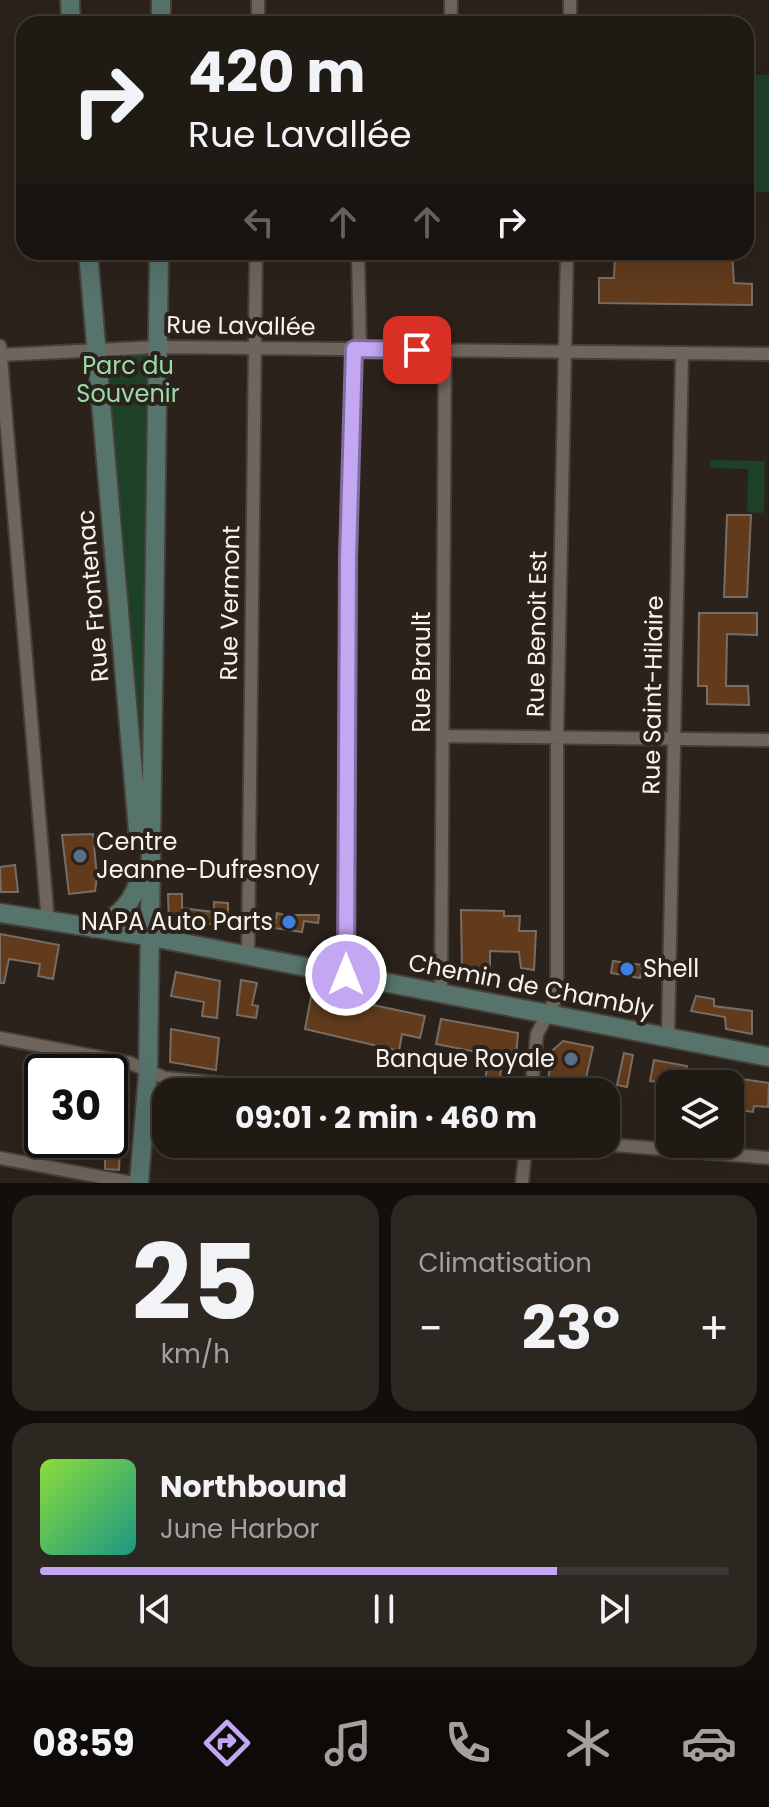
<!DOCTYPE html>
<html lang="fr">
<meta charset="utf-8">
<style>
:root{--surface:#201a14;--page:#2d2722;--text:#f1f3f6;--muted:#a2a1a0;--line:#3d3834;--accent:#c3a7f2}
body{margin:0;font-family:Poppins,sans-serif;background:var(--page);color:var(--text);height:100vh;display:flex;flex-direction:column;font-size:30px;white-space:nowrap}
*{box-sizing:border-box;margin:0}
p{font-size:26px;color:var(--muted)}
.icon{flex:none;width:44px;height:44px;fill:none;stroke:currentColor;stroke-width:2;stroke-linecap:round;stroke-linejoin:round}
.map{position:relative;height:1183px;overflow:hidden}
.panel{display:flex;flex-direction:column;gap:12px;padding:12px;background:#120e0b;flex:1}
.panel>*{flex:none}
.hud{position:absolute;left:16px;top:16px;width:738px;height:244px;border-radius:24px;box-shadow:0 8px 32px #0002,0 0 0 2px var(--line);background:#201a14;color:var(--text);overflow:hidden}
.tools{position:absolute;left:656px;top:1070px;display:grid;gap:16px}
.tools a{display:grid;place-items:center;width:88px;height:88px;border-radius:16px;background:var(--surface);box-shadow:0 8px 32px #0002,0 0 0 2px var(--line);font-size:40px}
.speed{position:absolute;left:24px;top:1054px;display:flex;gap:16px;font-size:40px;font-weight:700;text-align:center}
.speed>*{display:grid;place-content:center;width:104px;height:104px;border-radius:50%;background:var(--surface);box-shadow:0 8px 32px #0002,0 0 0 2px var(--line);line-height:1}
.speed .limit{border:4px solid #111;border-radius:12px;background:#fff;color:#111}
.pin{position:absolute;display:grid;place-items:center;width:68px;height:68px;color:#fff;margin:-34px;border-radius:16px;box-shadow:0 4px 12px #0006}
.me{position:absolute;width:88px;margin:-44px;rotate:0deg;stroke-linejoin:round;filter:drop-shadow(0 0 6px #0008)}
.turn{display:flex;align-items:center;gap:28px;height:168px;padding:0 40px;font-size:36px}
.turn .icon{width:104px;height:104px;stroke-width:2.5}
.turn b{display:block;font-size:56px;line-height:68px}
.lanes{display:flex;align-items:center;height:76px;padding:0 40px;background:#0003;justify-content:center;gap:40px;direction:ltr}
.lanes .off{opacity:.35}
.big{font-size:60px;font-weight:700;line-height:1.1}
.panel .tile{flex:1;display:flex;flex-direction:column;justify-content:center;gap:12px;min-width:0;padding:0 28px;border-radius:24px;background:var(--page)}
.panel .dial{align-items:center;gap:0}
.dial b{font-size:104px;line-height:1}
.song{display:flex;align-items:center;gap:24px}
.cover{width:96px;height:96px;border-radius:12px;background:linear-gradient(135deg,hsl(90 70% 55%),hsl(170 70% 35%))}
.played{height:8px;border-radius:4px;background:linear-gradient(90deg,var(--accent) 75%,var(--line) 75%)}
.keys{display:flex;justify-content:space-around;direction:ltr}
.heat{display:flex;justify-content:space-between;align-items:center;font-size:44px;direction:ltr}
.panel .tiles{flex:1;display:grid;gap:12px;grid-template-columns:1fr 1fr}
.tile:last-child{grid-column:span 2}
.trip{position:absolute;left:152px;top:1078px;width:468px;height:80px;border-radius:24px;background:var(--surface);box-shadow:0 8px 32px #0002,0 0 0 2px var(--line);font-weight:700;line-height:80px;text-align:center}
.tab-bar{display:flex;height:128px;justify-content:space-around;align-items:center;background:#0d0a08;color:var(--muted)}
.tab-bar .icon{width:56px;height:56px}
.tab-bar .current{color:var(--accent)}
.tab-bar b{font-size:36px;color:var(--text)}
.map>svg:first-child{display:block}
.green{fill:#1c4126}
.building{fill:#613b1c;stroke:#786d65;stroke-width:2}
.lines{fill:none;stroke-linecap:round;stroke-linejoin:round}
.minor-casing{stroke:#463f39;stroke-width:16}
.secondary-casing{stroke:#463f39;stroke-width:22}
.minor{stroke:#70655d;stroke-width:12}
.secondary{stroke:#57746c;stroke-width:18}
.route-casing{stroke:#7f6d9d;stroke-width:20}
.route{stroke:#c3a7f2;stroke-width:14}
.service-dot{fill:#5c6f8a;stroke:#2b221b;stroke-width:3}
.shop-dot{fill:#3f7fe0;stroke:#2b221b;stroke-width:3}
.labels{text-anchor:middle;stroke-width:8;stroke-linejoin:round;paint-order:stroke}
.street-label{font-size:24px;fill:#f9f3ee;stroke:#2b221b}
.park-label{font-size:24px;fill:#9adda9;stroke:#2b221b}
.poi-label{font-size:24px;fill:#f9f3ee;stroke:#2b221b;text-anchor:start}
</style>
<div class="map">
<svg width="769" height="1183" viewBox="0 0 769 1183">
<rect width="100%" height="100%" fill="#2b221b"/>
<path class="green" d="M746,75H769V192H746Z
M158,347L147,936L95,350Z
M710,460L765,461L764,513L747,512L748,469L710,468Z"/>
<path class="building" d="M615,252H732L734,283L752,284V305L599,303V278H614Z
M727,515H751L747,597H724Z
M699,613H757V635L727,634L726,686H748L749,705L707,704V686H698Z
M93,834L97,877L95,891L69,894L62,835Z
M15,865L18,892H1L0,867Z
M168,894H182V908L214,912V902L228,903V924H203L202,928H187V923L169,924Z
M461,910L504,911V916H520L519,931H536L534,970L521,968L519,952L490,951V977H467V972L462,971Z
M277,913L284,915H319L318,923L304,921L302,932L274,928Z
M0,934L59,945L53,979L38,976L40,964L9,959L4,983H0Z
M613,961L643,965L640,978L611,973Z
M176,972L220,981L217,1018L202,1016L204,1002L171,996Z
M241,980L257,983L252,1005L258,1006L256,1018L237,1015Z
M312,992L425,1016L420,1038L402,1034L399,1051L305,1029Z
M696,996L714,999V1006L752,1011V1034L726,1029L725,1017L691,1011Z
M441,1019L518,1033L516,1056L504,1055L499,1082L485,1080L487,1069L475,1067L477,1052L436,1044Z
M171,1029L219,1038L216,1070L170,1062Z
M563,1041L593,1047L583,1091L547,1085L553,1050Z
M624,1053L633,1055L627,1087L617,1085Z
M654,1060L687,1066L683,1084L650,1081Z
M735,1078L769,1083L768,1107L754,1106L753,1112L731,1109Z
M105,1145L120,1146L119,1170L105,1169Z"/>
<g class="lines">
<defs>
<path id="minor" d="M258,24V0
M451,24V0
M570,24V0
M358,252L360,349
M0,346L48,922
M0,355L158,347L769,354
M443,736L769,740
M248,956L256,252
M346,975L348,558L354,349
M441,993L445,350
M668,1037L682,353
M0,1038L130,1063L165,1078L316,1092
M531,1092L537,1034L557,996V738L567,252
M602,1144L769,1158
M0,1158L133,1183
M522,1183L526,1144"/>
<path id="secondary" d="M70,0L71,24
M161,24V0
M88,252L139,842
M0,913L147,936L769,1057
M93,928C120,917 134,902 141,874
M139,1183L148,1074L159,252"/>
</defs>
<use href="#minor" class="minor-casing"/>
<use href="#secondary" class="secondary-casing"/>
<use href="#minor" class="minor"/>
<use href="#secondary" class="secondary"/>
</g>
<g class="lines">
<defs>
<path id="route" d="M346,975L348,558L354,349L417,350"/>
</defs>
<use href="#route" class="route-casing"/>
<use href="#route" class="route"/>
</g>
<g class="service-dot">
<circle cx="80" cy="856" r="8"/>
<circle cx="571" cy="1059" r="8"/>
</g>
<g class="shop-dot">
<circle cx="289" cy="922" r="8"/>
<circle cx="627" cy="969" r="8"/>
</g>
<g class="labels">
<g class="street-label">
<text transform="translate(241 326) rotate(1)" y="8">Rue Lavallée</text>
<text transform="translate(93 596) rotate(-95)" y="8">Rue Frontenac</text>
<text transform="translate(230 603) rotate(-89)" y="8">Rue Vermont</text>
<text transform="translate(537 634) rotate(-89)" y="8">Rue Benoit Est</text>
<text transform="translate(422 672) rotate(-90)" y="8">Rue Brault</text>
<text transform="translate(653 695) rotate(-89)" y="8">Rue Saint-Hilaire</text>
<text transform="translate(531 986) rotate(11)" y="8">Chemin de Chambly</text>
</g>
<g class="park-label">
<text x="128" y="374">Parc du<tspan x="128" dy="28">Souvenir</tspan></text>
</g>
<g class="poi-label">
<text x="96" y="850">Centre<tspan x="96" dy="28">Jeanne-Dufresnoy</tspan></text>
<text x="273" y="930" text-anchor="end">NAPA Auto Parts</text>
<text x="643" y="977">Shell</text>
<text x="555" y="1067" text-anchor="end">Banque Royale</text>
</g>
</g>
</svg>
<div class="tools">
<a><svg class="icon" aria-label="layers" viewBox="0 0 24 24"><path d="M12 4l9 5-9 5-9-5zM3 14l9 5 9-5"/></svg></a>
</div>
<div class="speed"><div class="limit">30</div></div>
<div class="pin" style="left:417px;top:350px;background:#d93025"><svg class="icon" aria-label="arrive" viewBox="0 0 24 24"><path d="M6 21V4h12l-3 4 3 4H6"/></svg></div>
<svg class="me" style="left:346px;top:975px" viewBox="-20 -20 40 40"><circle r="17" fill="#c3a7f2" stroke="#fff" stroke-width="3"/><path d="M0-11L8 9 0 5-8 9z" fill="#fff"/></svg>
<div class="trip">09:01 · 2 min · 460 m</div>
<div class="hud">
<div class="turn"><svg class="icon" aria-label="right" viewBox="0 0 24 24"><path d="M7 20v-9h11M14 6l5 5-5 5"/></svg><div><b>420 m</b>Rue Lavallée</div></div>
<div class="lanes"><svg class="icon off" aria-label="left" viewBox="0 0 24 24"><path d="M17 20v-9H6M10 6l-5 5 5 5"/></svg><svg class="icon off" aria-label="ahead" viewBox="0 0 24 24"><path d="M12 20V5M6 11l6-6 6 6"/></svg><svg class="icon off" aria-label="ahead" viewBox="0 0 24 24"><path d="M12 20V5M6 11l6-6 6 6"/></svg><svg class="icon" aria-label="right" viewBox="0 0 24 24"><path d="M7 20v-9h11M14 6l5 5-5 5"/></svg></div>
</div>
</div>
<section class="panel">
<div class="tiles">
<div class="tile dial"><b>25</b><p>km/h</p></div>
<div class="tile"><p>Climatisation</p>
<div class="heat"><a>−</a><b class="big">23°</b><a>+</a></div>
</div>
<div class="tile">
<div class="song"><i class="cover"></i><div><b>Northbound</b><p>June Harbor</p></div></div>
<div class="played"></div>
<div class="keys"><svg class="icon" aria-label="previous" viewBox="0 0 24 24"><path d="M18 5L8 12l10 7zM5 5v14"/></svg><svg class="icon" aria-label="pause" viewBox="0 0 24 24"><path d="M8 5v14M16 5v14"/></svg><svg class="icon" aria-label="next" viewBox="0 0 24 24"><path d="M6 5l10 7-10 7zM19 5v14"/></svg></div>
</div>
</div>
</section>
<nav class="tab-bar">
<b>08:59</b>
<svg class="icon current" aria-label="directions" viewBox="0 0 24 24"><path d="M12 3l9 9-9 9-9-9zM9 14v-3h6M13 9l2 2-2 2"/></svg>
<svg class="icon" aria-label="music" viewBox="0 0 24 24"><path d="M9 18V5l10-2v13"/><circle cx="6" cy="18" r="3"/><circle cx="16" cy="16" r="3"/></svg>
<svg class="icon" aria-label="phone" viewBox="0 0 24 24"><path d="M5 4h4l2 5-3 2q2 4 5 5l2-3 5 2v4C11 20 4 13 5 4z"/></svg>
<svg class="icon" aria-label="climate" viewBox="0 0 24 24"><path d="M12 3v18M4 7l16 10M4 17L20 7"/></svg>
<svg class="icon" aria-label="car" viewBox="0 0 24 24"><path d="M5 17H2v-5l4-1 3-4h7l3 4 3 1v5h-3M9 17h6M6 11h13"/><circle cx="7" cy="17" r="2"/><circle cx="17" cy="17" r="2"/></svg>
</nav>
